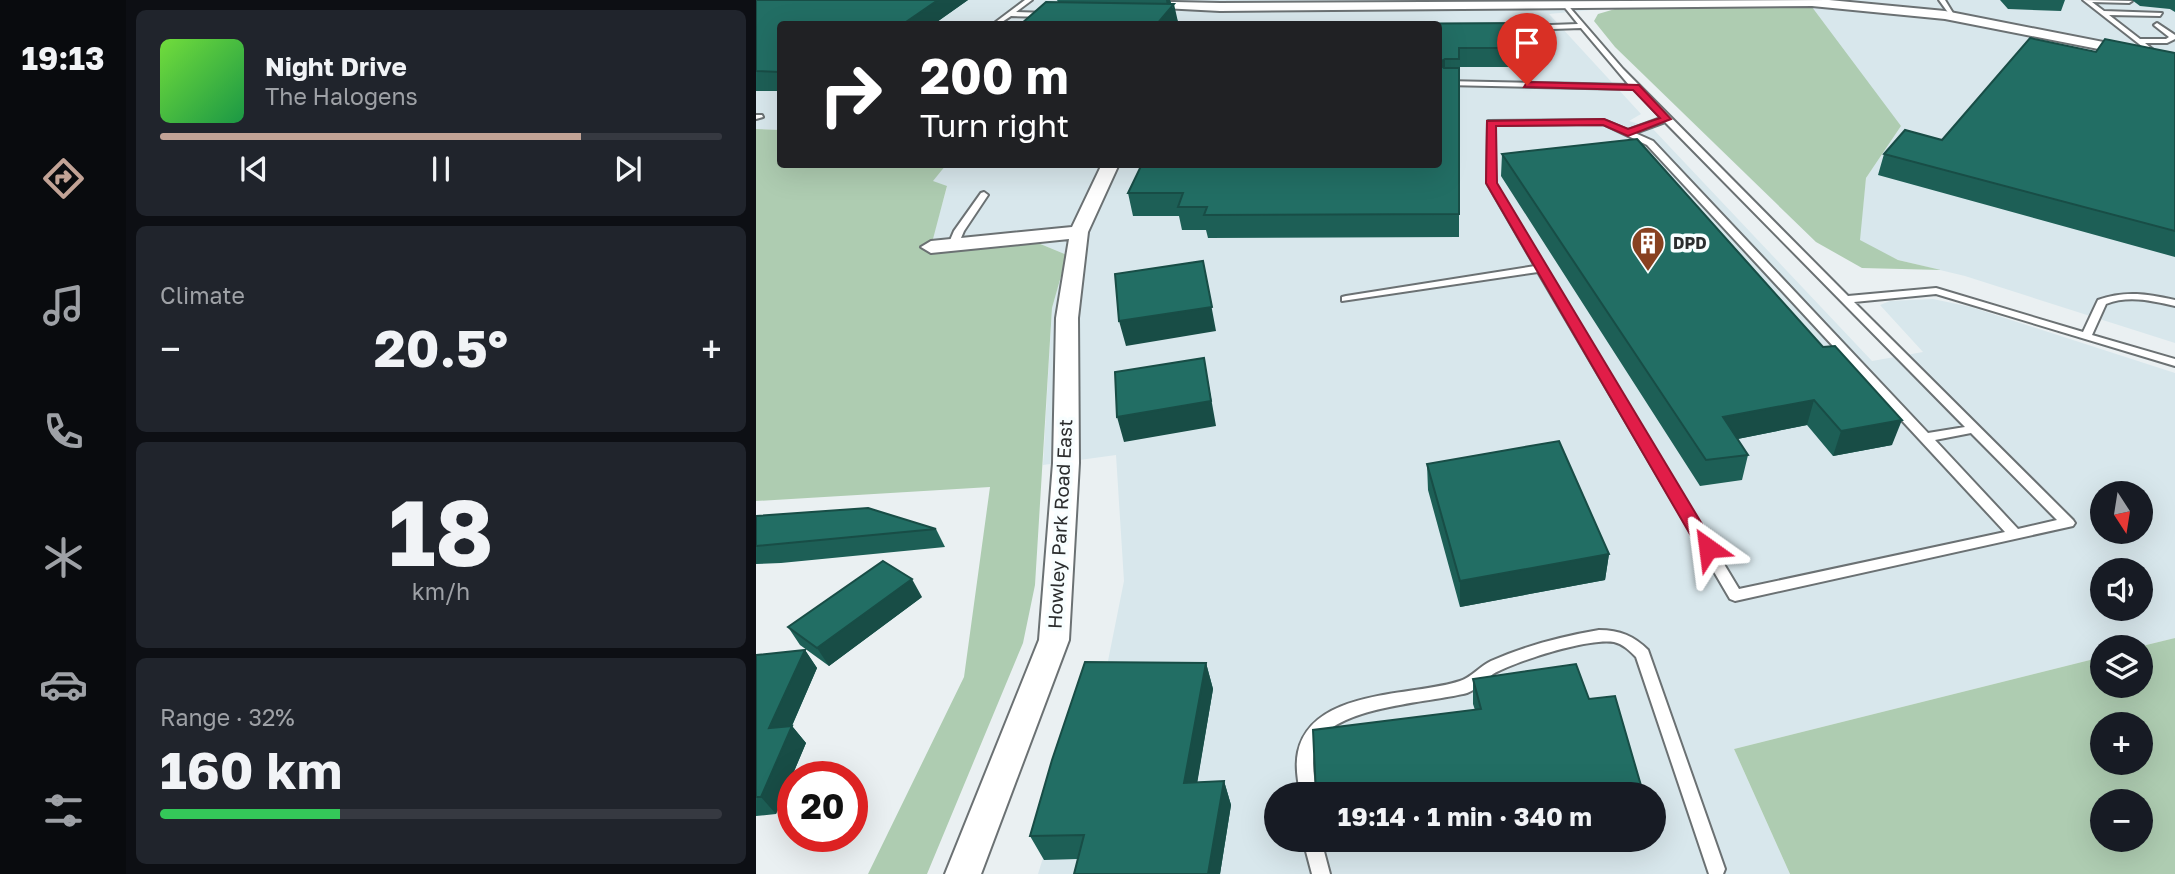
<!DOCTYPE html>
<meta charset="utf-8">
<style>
:root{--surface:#171b24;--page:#20242c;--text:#f1f3f6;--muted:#9ea1a6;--line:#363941;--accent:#c2a396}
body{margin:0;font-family:"Golos Text",sans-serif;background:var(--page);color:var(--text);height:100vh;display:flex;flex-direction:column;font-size:26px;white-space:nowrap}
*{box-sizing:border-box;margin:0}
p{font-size:23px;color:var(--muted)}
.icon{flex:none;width:38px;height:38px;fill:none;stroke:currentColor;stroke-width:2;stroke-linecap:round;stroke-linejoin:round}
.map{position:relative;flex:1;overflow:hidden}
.details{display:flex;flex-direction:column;gap:10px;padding:10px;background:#0d0f14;width:630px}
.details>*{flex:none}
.banner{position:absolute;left:21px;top:21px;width:665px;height:147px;border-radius:7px;box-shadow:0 7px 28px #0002;background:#202124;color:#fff;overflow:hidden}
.needle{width:46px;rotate:168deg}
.tools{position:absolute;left:1334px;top:481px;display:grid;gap:14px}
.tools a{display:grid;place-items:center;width:63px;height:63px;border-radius:50%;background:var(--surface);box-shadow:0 7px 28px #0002;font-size:35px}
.speed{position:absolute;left:21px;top:761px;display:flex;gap:14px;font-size:35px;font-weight:700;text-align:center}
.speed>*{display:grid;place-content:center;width:91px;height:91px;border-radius:50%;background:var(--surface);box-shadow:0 7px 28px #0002;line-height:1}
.speed .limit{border:10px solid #d22;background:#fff;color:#111}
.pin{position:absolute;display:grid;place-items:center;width:60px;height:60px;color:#fff;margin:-72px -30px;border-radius:50% 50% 50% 0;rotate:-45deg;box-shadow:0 0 7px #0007}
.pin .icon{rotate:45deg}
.me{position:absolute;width:77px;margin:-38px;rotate:329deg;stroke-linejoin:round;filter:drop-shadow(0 0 5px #0008)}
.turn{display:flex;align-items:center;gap:24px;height:147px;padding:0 28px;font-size:32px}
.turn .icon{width:91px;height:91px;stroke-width:2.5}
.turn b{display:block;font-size:49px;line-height:60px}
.big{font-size:52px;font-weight:700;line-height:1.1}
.details .card{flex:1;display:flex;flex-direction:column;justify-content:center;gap:10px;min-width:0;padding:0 24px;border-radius:10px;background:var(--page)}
.details .dial{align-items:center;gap:0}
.dial b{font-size:91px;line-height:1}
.song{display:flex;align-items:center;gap:21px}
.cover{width:84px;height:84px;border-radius:10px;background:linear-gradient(135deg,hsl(100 70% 55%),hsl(140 70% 35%))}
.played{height:7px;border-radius:4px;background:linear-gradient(90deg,var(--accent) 75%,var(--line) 75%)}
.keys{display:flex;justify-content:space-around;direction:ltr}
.heat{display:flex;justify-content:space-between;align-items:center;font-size:38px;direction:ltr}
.charge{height:10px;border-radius:5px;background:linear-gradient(90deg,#34c759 32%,var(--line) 0)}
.trip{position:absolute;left:508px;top:782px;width:402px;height:70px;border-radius:35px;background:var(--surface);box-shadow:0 7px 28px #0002;font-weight:700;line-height:70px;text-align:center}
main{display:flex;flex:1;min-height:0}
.dock{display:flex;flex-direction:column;width:126px;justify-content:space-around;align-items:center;background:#090b0e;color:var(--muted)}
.dock .icon{width:49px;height:49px}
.dock .selected{color:var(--accent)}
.dock b{font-size:32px;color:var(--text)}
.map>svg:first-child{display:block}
.built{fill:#d8e7ec;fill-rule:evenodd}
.green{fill:#aeccb1;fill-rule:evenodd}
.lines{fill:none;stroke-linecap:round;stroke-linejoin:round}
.lane-casing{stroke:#6b7173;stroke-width:4}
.street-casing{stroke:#6b7173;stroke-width:4}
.lane{fill:#fff;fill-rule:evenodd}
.street{fill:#fff;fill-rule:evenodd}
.wall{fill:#1d5f56}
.shaded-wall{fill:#184d46}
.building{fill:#226e64;stroke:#184d46;stroke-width:2}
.route{fill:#e11d48;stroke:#92132f;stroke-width:2}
.labels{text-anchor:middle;stroke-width:7;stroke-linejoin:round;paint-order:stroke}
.far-poi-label{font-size:16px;font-weight:bold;fill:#2b2d2e;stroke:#f8feff;text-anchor:start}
.street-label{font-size:19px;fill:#2b2d2e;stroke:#f8feff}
</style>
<main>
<nav class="dock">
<b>19:13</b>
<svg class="icon selected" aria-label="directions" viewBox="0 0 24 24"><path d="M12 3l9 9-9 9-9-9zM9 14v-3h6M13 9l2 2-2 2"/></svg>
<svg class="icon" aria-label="music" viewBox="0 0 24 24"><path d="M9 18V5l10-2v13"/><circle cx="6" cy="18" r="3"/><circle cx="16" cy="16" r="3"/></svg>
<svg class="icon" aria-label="phone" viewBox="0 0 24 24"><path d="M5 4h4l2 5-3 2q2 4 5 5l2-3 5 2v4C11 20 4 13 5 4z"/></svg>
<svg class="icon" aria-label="climate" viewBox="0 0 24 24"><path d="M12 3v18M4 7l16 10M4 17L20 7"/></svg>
<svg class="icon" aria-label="car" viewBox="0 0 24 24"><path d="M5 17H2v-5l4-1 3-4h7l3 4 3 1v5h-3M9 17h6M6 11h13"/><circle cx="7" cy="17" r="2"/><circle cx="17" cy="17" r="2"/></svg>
<svg class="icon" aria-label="filters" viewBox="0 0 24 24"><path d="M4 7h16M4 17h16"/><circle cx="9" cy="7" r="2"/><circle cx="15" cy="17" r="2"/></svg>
</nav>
<section class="details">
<div class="card">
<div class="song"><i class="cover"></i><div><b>Night Drive</b><p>The Halogens</p></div></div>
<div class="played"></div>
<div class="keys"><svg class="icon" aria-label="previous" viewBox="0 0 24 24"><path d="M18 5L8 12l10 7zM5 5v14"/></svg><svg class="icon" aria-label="pause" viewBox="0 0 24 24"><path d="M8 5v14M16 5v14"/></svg><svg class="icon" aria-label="next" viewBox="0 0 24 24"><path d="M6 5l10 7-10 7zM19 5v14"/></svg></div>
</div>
<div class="card"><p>Climate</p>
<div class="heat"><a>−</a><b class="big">20.5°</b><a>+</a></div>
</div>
<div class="card dial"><b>18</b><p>km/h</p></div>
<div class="card"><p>Range · 32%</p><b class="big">160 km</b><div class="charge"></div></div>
</section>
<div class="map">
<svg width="1419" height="874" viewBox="0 0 1419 874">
<rect width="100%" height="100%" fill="#eaf0f2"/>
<path class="built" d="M0,0H1419V343L1209,276L1142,260L1103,241L1110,178L1145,126L866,7L793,14L885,114L873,121L896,128L1116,361L1167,352L1124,305L1134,301L1177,299L1215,307L1419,373V638L1382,647L1346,648V657L978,749L1034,874H282L340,687L352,661L368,581L360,455L287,465L296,308L311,255L282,243L172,254L191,187L176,181L190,164H682V24H24V130L0,129ZM1346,494H1384V532H1346ZM1346,570H1384V609H1346ZM520,794H898V840H520Z"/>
<path class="green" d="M866,7H1056L1145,126L1110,178L1104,240L1142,260L1185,270L1106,268L1060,242L859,47L838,21L842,14Z
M0,129L24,130V164L190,165L177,181L191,186L173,254L282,243L311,255L296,308L279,585L267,643L171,874H112L208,677L234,487L0,501Z
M1419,638V874H1034L978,749L1346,657V686H1384L1382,647ZM1384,724V763H1346V724ZM1346,802H1384V840H1346Z"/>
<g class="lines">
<defs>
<path id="lane" d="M269,0H276L260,12L292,13L295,15L292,17L255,16L243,24H237Z
M1183,0H1189L1200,18H1196Z
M1327,0L1376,1L1373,3L1336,2L1348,11L1406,13L1404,16L1353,15L1384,39H1410L1413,37L1399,26L1398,25L1401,23L1419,35V39L1411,43H1389L1406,57L1401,58Z
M809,2L867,69L1092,296L1180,288L1327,332L1342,300C1369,290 1392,294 1419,300V306C1396,301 1373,295 1350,304L1336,335L1419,359V366L1180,294L1098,302L1317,520L1319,523L1317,526L979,601L974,599L782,272L586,301V297L590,296L779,266L731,183L732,121L848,120L872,130L905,118L878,89L689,85L685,83L689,81L873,85L825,28L767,30L764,28L767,26L822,24L806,4ZM909,122L1209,427L1172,433L897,141L879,133ZM847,124L891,145L1249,532L983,589L739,183V125ZM1215,433L1301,520L1262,529L1179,440Z
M0,115H6L7,117L0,119Z
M228,192L232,195L208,231L202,245L200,247H194L192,245L198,231L225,193Z
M843,630C864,630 878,636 892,650L969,869L967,874H953L880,657C874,651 867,644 858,642C831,638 761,661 737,674C728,680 722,689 711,693C673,703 577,706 560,746C554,761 559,779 560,794H544C542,781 539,766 542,752C556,688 656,697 704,681C716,677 724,666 735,661C769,646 807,636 843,630Z
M547,840H565L574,874H556Z"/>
<path id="street" d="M324,0L464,3L1073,0L1189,11L1419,56V64L1189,19L1056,6L464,11L330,4Z
M346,164H363L332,232L322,318L323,463L313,640L225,874H189L283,640L297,463L300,318L313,239L175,253L165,247L175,241L316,227Z"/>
</defs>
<use href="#lane" class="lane-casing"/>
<use href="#street" class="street-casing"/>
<use href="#lane" class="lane"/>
<use href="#street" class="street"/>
</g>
<path class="wall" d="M0,0H212L178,24H24V91H0Z
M301,0H414L422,22L302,2Z
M1244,0H1309L1305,11L1252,9Z
M1376,0H1419V12L1414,9L1384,6Z
M682,24L783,48V67H703V237L452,238L450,230H426L423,216H377L372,193Z
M1340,52L1419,53V257L1122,175L1128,154L1186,140Z
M746,154L1136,445L1077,456L1051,425L981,439L992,455L986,480L944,486L745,176Z
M186,164H289L287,168H187Z
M671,464L853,554L849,580L704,607L672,490Z
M0,516L180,529L189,547L25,563L0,564Z
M166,597L73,666L44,645L32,627Z
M49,650L61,668L36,726L50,743L20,814L0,816V655Z
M450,663L457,689L441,782L468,781L475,805L464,874H318L322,859L288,860L274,836Z
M717,679L833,699L886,789L885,794H560L719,710L717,704Z
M566,840H663L571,851Z"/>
<path class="shaded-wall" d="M182,0H212L178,24H147Z
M410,0H414L416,8L418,4L422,22L420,24H401L412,12Z
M689,59V78L682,63Z
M447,261L460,331L370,346L363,321Z
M448,358L460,426L368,442L361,417Z
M1058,400L1051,425L962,443L967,417Z
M1146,420L1136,445L1077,456L1085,431Z
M853,554L849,580L704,607V581Z
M156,579L166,597L73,666L61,648Z
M49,650L61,668L27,746L13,728Z
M450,663L457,689L437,808L428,783Z
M36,726L50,743L20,814L5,797Z
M468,781L475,805L464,874H452Z"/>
<path class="building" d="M0,0H182L147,24H24V72L0,71Z
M290,2L418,4L401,24H265Z
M782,23L783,48H703V59H689L682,63V24H585Z
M1274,38L1340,52L1349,39L1419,53V231L1128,154L1149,130L1186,140Z
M682,63L688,68H703V214L448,215L451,207H422L427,193H372L386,164H682Z
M881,139L1067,347L1079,346L1146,420L1085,431L1058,400L967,417L992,455L950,460L746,154Z
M447,261L456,307L363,321L359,274Z
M448,358L455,401L361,417L359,372Z
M803,441L853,554L704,581L671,464Z
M112,508L180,529L0,546V516Z
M127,561L156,579L61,648L32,627Z
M49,650L13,728L36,726L5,797H0V655Z
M329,662L450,663L428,783L468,781L452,874H318L328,835L274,836L296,760Z
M820,664L833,699L859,696L886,789L842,794H560L557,730L725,709L717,679Z"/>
<path class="route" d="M771,82L883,85L915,119L872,136L847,125L740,126L741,183L958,544L961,548L958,553H945L730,183L731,121L848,119L872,129L904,118L877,90L768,87Z"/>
<defs>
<symbol id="building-pin" viewBox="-11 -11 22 30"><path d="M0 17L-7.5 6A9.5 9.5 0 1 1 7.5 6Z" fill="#884120" stroke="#f8feff"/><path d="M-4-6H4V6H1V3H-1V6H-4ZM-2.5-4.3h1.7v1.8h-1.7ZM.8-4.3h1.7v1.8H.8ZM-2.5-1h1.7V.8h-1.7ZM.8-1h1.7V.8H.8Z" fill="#fff"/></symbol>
</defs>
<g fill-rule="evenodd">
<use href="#building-pin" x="873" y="224" width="38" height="52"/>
</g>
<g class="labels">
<g class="far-poi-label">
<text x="917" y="249">DPD</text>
</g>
<g class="street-label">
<text transform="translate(304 524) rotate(-87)" y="7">Howley Park Road East</text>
</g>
</g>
</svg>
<div class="tools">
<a><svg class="needle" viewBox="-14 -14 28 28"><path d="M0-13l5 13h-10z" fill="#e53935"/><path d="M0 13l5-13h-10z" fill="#9ea1a6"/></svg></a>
<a><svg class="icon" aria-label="sound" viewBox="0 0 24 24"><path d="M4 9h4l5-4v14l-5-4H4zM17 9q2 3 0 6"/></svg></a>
<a><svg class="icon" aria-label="layers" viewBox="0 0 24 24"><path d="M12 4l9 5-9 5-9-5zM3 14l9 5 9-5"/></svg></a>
<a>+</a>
<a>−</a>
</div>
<div class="speed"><div class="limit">20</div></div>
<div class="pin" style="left:771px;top:85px;background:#d93025"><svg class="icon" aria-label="arrive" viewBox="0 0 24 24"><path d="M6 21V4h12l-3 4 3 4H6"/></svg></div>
<svg class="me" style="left:952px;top:548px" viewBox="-20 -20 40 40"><path d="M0-17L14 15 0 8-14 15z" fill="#e11d48" stroke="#fff" stroke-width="4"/></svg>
<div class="trip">19:14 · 1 min · 340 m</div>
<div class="banner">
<div class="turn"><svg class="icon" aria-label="right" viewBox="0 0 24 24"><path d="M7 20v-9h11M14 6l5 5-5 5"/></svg><div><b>200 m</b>Turn right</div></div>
</div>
</div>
</main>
